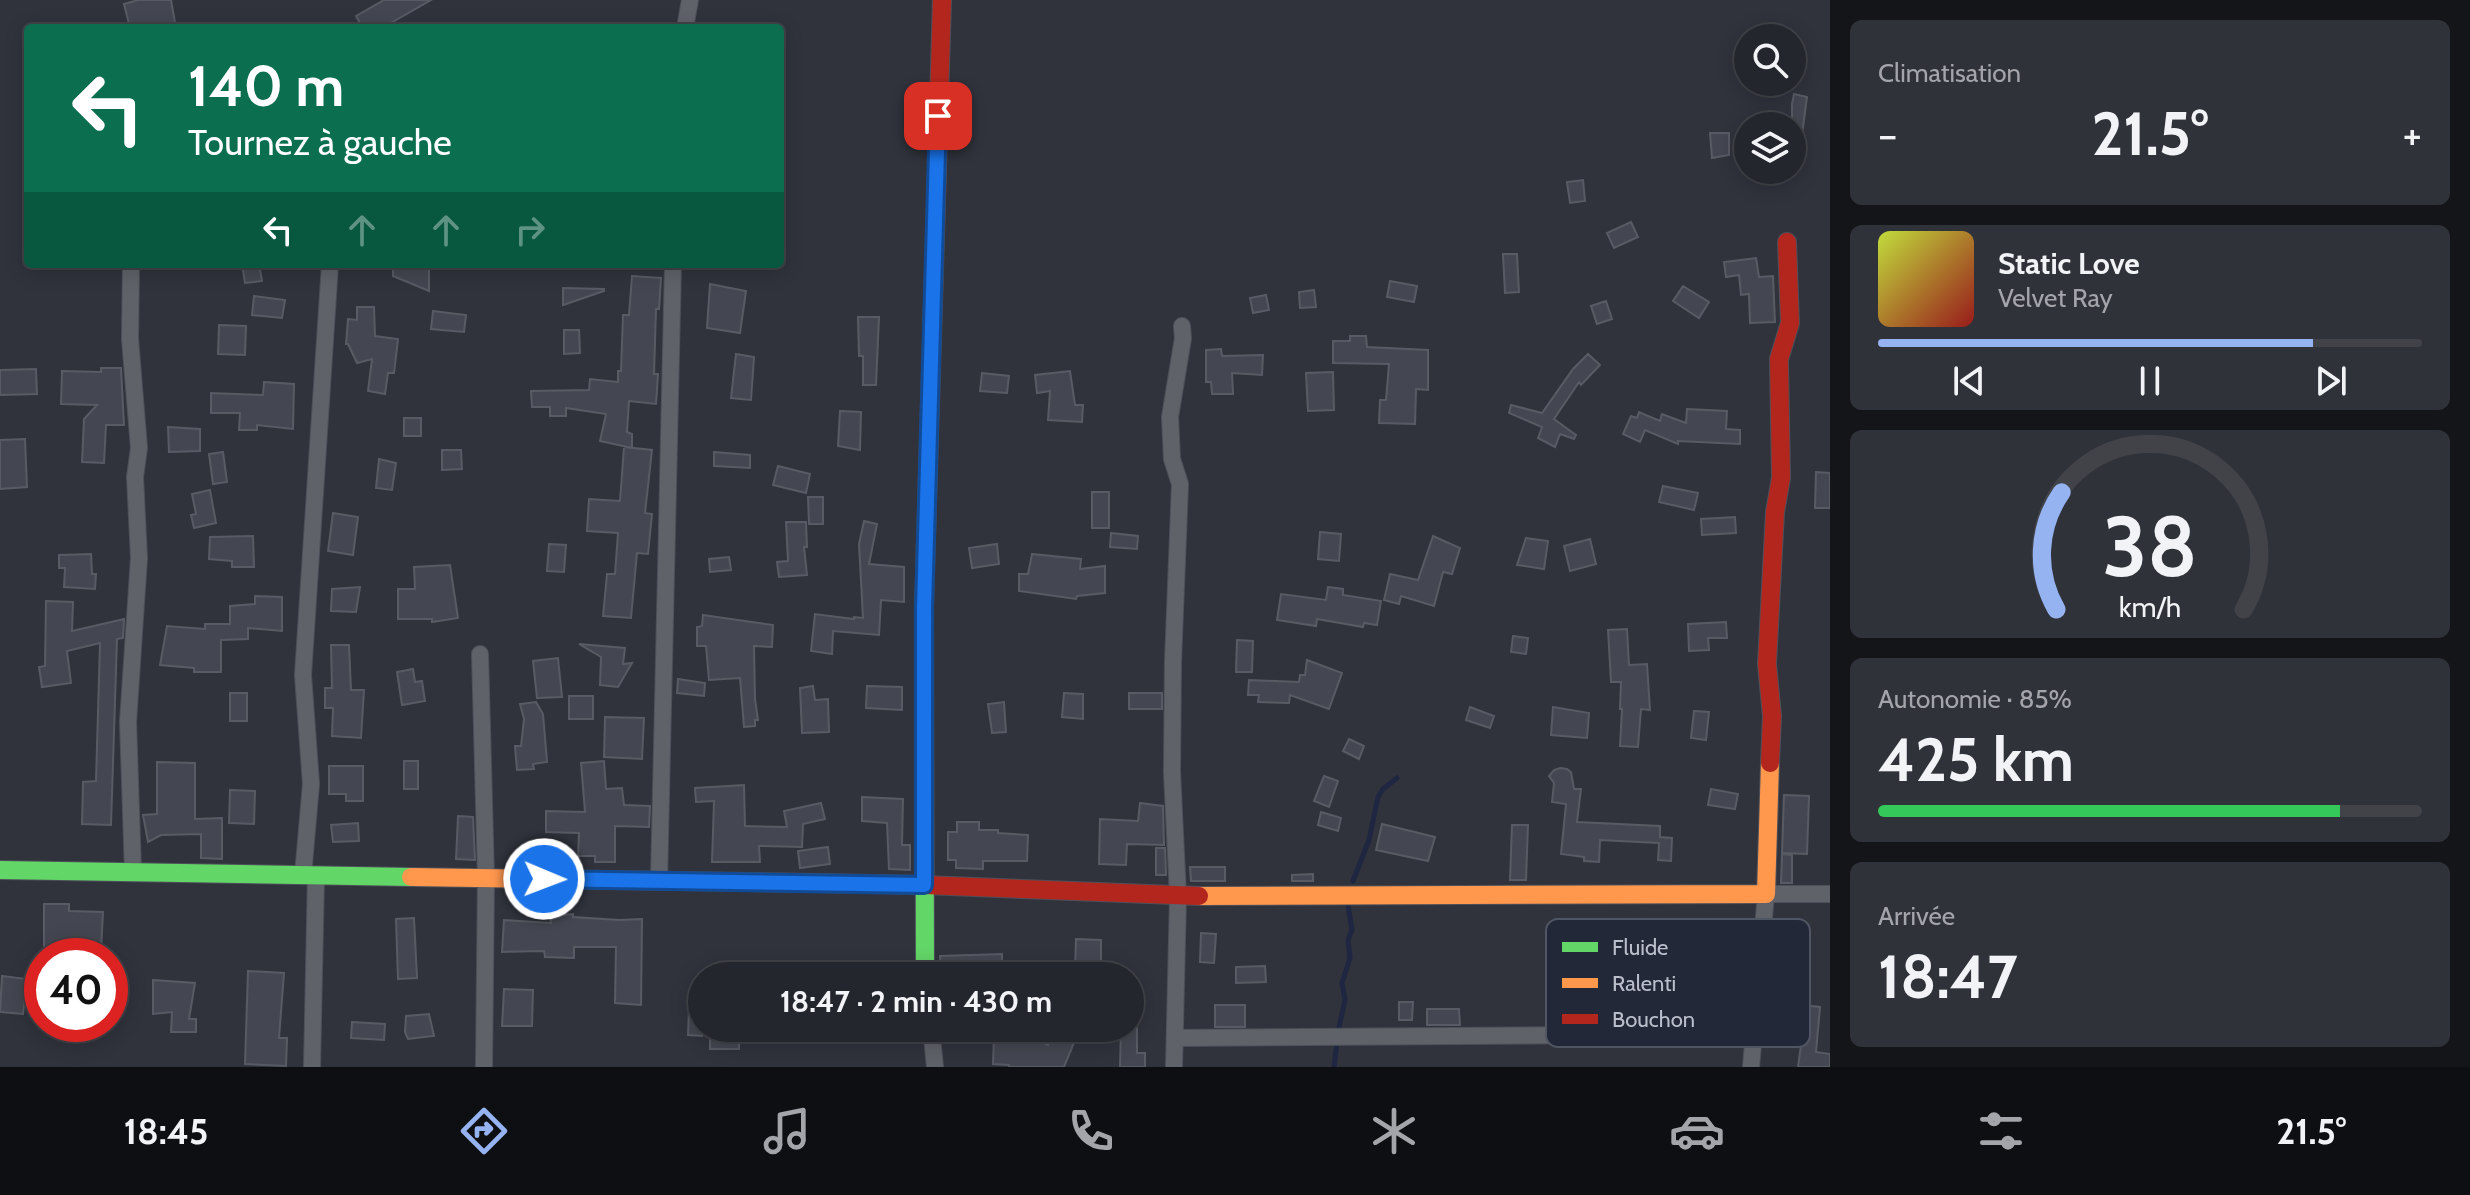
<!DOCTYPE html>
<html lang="fr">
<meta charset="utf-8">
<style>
:root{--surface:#24262d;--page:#303239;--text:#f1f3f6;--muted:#a3a5aa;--line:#414349;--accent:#95b2f1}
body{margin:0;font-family:Cabin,sans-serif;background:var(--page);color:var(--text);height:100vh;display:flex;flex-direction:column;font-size:30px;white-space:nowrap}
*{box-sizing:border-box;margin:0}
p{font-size:26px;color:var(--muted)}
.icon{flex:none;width:44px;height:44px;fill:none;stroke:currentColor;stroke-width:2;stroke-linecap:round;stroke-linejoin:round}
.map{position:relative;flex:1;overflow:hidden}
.sheet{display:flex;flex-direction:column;gap:20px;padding:20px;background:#141519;width:640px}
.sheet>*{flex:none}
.top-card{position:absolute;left:24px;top:24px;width:760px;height:244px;border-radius:8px;box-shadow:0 4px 20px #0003,0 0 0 2px var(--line);background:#0b6e4f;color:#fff;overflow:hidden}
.controls{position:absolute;left:1734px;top:24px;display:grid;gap:16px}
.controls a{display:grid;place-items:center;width:72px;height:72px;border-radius:50%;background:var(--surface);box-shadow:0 4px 20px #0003,0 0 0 2px var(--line);font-size:40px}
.speed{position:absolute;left:24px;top:938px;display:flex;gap:16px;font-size:40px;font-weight:700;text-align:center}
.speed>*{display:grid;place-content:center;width:104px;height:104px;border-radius:50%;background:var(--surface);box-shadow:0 4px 20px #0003,0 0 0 2px var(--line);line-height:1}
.speed .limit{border:12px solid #d22;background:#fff;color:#111}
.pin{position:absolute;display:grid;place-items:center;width:68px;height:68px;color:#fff;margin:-34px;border-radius:16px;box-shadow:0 4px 12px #0006}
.me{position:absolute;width:88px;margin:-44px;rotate:91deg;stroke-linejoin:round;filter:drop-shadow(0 0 6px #0008)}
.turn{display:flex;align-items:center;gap:28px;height:168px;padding:0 32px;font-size:36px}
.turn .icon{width:104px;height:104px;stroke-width:2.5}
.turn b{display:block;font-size:56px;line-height:68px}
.lanes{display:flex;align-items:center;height:76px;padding:0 32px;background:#0003;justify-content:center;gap:40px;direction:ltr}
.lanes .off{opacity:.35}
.big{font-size:60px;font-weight:800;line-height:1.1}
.sheet .tile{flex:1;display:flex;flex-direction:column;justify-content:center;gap:12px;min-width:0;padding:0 28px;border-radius:12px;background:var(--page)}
.sheet .dial{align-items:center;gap:0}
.dial svg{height:208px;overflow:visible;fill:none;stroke:var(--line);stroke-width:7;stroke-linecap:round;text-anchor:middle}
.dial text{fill:var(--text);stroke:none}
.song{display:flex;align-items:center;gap:24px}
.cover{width:96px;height:96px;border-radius:12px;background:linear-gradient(135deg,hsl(70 70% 55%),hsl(0 70% 35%))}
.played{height:8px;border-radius:4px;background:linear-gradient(90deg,var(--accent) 80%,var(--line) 80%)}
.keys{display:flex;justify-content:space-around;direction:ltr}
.heat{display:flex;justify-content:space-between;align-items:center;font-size:44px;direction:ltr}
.charge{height:12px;border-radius:6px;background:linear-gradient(90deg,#34c759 85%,var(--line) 0)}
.trip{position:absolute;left:688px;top:962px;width:456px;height:80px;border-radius:40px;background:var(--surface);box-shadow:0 4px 20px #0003,0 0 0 2px var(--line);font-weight:800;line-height:80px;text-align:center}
.dock{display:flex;height:128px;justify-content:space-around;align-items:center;background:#0e0f12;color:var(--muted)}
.dock .icon{width:56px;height:56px}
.dock .current{color:var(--accent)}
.dock b{font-size:36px;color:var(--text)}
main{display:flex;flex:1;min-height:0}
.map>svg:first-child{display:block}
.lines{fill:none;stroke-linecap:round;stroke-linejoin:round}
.stream{stroke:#1e2641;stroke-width:5}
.building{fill:#444751;stroke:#585b64;stroke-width:2}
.street-casing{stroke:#4d5059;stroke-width:18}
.fast-casing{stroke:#4d5059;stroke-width:20}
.slow-casing{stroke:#4d5059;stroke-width:20}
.jam-casing{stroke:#4d5059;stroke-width:20}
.street{stroke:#60626a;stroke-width:16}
.fast{stroke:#63d668;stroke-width:18}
.slow{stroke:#ff974d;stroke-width:18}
.jam{stroke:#b3261e;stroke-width:18}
.route-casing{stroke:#114b97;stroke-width:20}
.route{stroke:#1a73e8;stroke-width:14}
.key{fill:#222838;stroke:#505564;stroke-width:2}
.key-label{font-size:22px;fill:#bbbfcc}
</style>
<main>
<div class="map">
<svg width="1830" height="1067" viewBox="0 0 1830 1067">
<rect width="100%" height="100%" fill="#30333c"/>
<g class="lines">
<path class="stream" d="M1353,881L1369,840L1378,797L1383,789L1397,778
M1338,1032L1345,1000L1342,983L1350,958L1348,940L1352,930L1348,905
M1334,1067L1337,1042"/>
</g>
<path class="building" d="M138,0H171L176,28H130L124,4Z
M384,0H431L382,28H363L356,16Z
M1794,94L1807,97L1801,142H1792V104Z
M1710,133H1729V155L1712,158Z
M1583,180L1585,201L1570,203L1567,182Z
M1631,222L1638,237L1614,248L1607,233Z
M1503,254H1517L1519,292L1505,293Z
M1756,258L1759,277L1773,276L1775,322L1750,323L1749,294L1741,295L1739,275L1726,277L1724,262Z
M242,264H259L262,281L245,283Z
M393,264H429V291L393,276Z
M632,276L661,278L659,309H656L654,374H658L656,404L629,401L627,432L632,434V448L600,441L606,414L566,408V416H550V407H532L531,391L589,390L590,379L618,382V371H621L623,315H629Z
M1390,281L1417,286L1414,302L1387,297Z
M710,284L746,291L740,333L707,328Z
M1683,286L1709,302L1699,318L1673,301Z
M563,288L604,289V291L563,305Z
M1314,290L1316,307L1300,308L1299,292Z
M1266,295L1269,310L1253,313L1250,298Z
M254,296L285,300L282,318L252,315Z
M1606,301L1612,319L1597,324L1591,306Z
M357,307H374L375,336L398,339L394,373H388L385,394L368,391L372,359L357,363L348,344H346L348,319L357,320Z
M433,311L466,315L464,332L431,329Z
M858,317H879L876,385H863V356H859Z
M219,325L246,326L245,355L218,354Z
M564,330H579L580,353L564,354Z
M1350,336H1366L1367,347L1428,350V390L1416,389L1415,424L1379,423L1380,400H1386L1389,364L1333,363V341H1350Z
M1221,349L1222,356L1263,355L1262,375L1232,373L1233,394H1212L1211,382H1206V350Z
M736,354L754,357L751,400L731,398Z
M1588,354L1600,365L1581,385L1579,382L1554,419L1576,435L1574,439L1560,434L1555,447L1538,438L1542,427L1509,413L1511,405L1542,413L1573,369Z
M101,368H121L124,425H106L104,463L82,462L84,419L97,405L61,404L62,371L101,372Z
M36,369L37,394L0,395V370Z
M1070,371L1075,405H1083L1082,422L1048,420L1050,391L1037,393L1035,375Z
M1333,372L1334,410L1308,411L1306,373Z
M982,373L1009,376L1007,393L980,391Z
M264,382L294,384L293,429L257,425V430H239L240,413H211V393L263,395Z
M1687,409L1727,411L1726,429L1740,430V444L1678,441V444L1645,430L1640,442L1623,434L1631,416L1637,418L1639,412L1660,421L1662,414L1686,423Z
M840,411L861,412L860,450L838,446Z
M404,418H421V436H404Z
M168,427L200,429V451L169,452Z
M25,439L27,487L0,489V440Z
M624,447L652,450L645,513L652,514L648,554L637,553L631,618L603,616L607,574H615L618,533L587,531L589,499L620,501Z
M442,450H461L462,469L442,470Z
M223,452L227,482L213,484L209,454Z
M714,452L750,455V468L714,466Z
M379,459L396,463L392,490L376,488Z
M778,466L810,474L806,493L773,485Z
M1816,472L1830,473V508H1815Z
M1663,486L1698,493L1694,510L1659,502Z
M210,490L216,523L194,528L191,515L196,514L192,494Z
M1092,492H1109V528H1092Z
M808,497H823V524H809Z
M333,513L358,517L353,555L328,551Z
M1735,517L1736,533L1702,535L1701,519Z
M864,521L877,524L869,564L904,567V602L881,600L879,635L833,631L832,654L811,651L815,614L854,619V617L863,618L859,544Z
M786,522H806L807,547H804L807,575L779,577L777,562L788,561Z
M1320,532L1341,534L1339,561L1318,559Z
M1111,533L1138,536L1137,549L1110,547Z
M253,536L254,567H232V561L209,559L210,537Z
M1433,536L1460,548L1452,574L1443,572L1434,606L1401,596L1399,604L1384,600L1390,574L1418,580Z
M1526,538L1548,541L1544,569L1517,565Z
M1590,539L1596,564L1570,571L1564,546Z
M549,544L566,545L564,572L547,571Z
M997,544L999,564L972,568L969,548Z
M91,554L92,574H96L95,589L64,587L65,568H59V555Z
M1032,554L1081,559L1080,569L1105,566V593L1077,596L1076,599L1019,591V574H1028Z
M729,557L731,570L710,572L709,559Z
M450,565L458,618L432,622V619H398V589H415L414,567Z
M360,587L356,612L331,611L332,589Z
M1328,587L1343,589V595L1381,601L1377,625L1364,623L1363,627L1317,619L1316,626L1277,620L1281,594L1326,600Z
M255,596L282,597V631L248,628V639L221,640V672H194V668L160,665L167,626L205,629V624H230V606L255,604Z
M46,601L73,602L72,631L124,619L123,638L117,639L111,825L82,824L83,782L96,781L100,643L67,651L71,683L42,687L39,667L45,666Z
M703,615L773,625L772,647L754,646L755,699L758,720H755V726L744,727L740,678L709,680L706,646H697V627L702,626Z
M1726,622L1727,638H1708L1709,650L1689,651L1688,624Z
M1627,629L1629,665L1647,664L1650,710L1641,709L1638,747L1620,746L1622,709H1620L1621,682H1611L1608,630Z
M1513,636L1528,638L1526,654L1511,652Z
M1237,640L1253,641L1252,672H1236Z
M579,644L625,648L623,664L632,663L618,687L600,685L601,657Z
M331,645H349L351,690H364L361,738L332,736L333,708H325V688H332Z
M558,658L562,697L537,698L533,661Z
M1307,660L1342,673L1329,709L1290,695L1289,703L1258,702L1259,695H1248L1249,680L1299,682L1300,675H1305Z
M413,669L415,682L422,681L425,701L402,705L397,672Z
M678,679L705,683L704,696L677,693Z
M813,686L815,700L828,699L829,732L802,733L800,688Z
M867,686L902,687V710L866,708Z
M230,693H247V721H230Z
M1064,693L1083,694V719L1062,717Z
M1129,693H1162V709H1129Z
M569,696H593V719H569Z
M536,702L543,714L547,762L533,764L534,769L517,770L515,746H521L524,719L520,704Z
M1004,702L1006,732L992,733L988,704Z
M1470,707L1494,716L1490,728L1466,720Z
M1553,707L1589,713L1587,738L1551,735Z
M1694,711L1709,712L1706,740L1691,738Z
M605,717L644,718L642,759L604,757Z
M1349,739L1364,746L1359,759L1343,751Z
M404,761H418V789H404Z
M604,761L606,789L622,788L624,805L650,806L649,827L615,826V862H595V856H578L579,833L546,832V811L585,812L581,763Z
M157,762L195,763V819L222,818V859L201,858V834L161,835L148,842L143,815L157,814Z
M329,766H363V801H346V794H329Z
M1560,768L1567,769L1571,772L1574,789H1581L1577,822L1660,826V837L1672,838L1671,861L1658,860L1659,843L1600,840L1599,862L1584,861V857L1561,854L1566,804L1552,802L1554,783L1549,776L1554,770Z
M1324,776L1338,781L1329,807L1314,801Z
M744,785L745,826L787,827L784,811L821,803L825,819L803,824L802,847L759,846L760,862H712L714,801L696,802L695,788Z
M1711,789L1738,794L1735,809L1708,805Z
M230,790L255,791L254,824L229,823Z
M1784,795L1809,796L1807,854L1782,853Z
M862,797L903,799L902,845H910V870L889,869L887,823L862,821Z
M1140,803L1163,806L1164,845L1127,844L1126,865L1099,864L1100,819L1138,821Z
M1321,812L1341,818L1338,831L1318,825Z
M458,816L473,817L475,860L456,859Z
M957,822H979V830H998V833L1028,835L1027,861H983V869L956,868V860H948V832H957Z
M358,823L359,841L333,842L331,825Z
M1382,824L1435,837L1428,861L1376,850Z
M1512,825H1528L1526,880H1510Z
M828,847L830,864L800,868L798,851Z
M1156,848H1165L1166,875H1156Z
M1782,854L1792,855V883H1781Z
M1190,867H1225V881H1191Z
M1313,874V881H1292V875Z
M44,904H69V911L103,912L101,950L69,948V951L44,950Z
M573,914V917L619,920L642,919L641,1005L615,1003L616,947H574V958L545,957L544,951L502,952L504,920L551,923L550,916Z
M414,918L417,978L398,979L396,919Z
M1201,933L1216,934L1214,963L1200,962Z
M1076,939L1101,940V976H1088L1075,968Z
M1002,954V976H941L940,956Z
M1265,966L1266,982L1236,983V967Z
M248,971L284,973L279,1038H287L286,1066L245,1064Z
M2,976L27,979L23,1014L0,1012Z
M153,980L195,983L189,1019H196V1032H171L172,1012L153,1014Z
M504,989L533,990L532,1026H502Z
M1399,1002H1413L1412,1020H1399Z
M1794,1004L1820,1007L1816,1052L1830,1054V1067H1798L1802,1038L1791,1036Z
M1215,1005H1245V1027H1215Z
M689,1007H702V1036L688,1035Z
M1427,1009H1459L1460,1025H1427Z
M429,1014L434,1036L408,1039L405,1032L406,1016Z
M352,1022L385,1024L384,1040L351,1038Z
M710,1028H739V1049H710Z
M1011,1028H1024V1035L1048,1045L1055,1028H1080L1064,1067H1009V1065L993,1064L994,1036L1010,1037Z
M1121,1028H1137V1053H1145V1067H1120Z"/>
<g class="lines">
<defs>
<path id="street" d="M685,28L690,0
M131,264L130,339L139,448L135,477L139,558L128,722L133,872
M480,654L486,878L484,1067
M303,875L311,784L303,675L330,264
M659,881L673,264
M931,1028L935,1067
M1175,1038L1755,1034
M312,1067L316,875
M1174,1067L1178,896L1172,772L1173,662L1180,484L1172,459L1170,417L1183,338L1182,326
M1751,1067L1766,894H1830"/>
<path id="fast" d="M0,870L411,877
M925,976L924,608L929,438"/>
<path id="slow" d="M411,877L817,883
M1199,896L1766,894L1770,763"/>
<path id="jam" d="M929,438L942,0
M1770,763L1772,716L1767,664L1775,512L1781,478L1779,359L1790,323L1787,242
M817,883L924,885L1199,896"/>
</defs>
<use href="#street" class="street-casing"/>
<use href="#fast" class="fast-casing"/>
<use href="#slow" class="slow-casing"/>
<use href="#jam" class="jam-casing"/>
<use href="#street" class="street"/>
<use href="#fast" class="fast"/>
<use href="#slow" class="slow"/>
<use href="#jam" class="jam"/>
</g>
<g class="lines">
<defs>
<path id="route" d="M544,879L924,885V608L938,116"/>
</defs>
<use href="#route" class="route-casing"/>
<use href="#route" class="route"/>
</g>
<rect x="1546" y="919" width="264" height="128" rx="12" class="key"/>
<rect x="1562" y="942" width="36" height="10" fill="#63d668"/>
<rect x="1562" y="978" width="36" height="10" fill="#ff974d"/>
<rect x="1562" y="1014" width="36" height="10" fill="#b3261e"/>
<g class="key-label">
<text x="1612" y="955">Fluide</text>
<text x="1612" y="991">Ralenti</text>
<text x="1612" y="1027">Bouchon</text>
</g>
</svg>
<div class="controls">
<a><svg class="icon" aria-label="search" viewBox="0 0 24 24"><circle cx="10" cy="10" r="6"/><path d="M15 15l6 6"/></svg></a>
<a><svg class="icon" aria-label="layers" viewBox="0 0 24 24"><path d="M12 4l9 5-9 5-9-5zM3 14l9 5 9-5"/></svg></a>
</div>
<div class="speed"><div class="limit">40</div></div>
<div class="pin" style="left:938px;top:116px;background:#d93025"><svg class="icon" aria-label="arrive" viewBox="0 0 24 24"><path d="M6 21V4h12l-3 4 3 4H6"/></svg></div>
<svg class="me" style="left:544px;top:879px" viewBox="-20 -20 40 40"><circle r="17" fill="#1a73e8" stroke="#fff" stroke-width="3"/><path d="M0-11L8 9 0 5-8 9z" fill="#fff"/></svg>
<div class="trip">18:47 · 2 min · 430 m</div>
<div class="top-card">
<div class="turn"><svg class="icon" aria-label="left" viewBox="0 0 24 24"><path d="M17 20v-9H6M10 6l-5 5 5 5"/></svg><div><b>140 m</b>Tournez à gauche</div></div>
<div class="lanes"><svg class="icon" aria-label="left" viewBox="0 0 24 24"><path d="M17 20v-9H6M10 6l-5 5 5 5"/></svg><svg class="icon off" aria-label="ahead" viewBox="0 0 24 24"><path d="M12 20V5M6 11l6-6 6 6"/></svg><svg class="icon off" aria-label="ahead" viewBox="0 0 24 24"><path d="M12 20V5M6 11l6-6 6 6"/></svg><svg class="icon off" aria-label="right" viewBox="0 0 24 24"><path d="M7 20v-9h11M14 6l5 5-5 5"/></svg></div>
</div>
</div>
<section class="sheet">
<div class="tile"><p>Climatisation</p>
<div class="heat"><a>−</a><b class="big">21.5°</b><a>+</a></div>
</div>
<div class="tile">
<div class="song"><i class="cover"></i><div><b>Static Love</b><p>Velvet Ray</p></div></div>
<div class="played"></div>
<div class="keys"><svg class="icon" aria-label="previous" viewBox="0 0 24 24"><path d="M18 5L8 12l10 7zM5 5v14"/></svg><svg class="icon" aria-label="pause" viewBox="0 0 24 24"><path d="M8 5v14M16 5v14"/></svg><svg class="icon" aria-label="next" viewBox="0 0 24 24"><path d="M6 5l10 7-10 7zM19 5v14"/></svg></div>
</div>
<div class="tile dial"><svg viewBox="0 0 100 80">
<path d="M14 69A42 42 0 1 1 86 69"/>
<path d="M14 69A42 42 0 0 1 16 24" stroke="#95b2f1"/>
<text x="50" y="56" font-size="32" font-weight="700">38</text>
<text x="50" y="72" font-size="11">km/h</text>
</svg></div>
<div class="tile"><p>Autonomie · 85%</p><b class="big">425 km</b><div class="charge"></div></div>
<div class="tile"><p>Arrivée</p><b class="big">18:47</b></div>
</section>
</main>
<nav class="dock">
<b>18:45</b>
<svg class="icon current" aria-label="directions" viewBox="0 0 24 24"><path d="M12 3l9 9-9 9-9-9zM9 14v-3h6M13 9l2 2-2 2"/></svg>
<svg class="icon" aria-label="music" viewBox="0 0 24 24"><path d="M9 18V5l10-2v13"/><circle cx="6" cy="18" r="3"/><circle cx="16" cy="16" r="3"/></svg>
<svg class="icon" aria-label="phone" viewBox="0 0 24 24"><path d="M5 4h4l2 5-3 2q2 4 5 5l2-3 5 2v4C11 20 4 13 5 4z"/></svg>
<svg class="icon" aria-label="climate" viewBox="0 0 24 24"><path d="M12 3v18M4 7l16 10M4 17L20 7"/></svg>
<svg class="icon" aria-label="car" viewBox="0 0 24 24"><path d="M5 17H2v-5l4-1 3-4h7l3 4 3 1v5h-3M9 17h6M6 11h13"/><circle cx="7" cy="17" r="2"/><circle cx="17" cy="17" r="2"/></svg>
<svg class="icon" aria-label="filters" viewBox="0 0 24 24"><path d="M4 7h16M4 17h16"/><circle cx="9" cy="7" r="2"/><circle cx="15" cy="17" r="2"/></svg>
<b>21.5°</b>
</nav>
